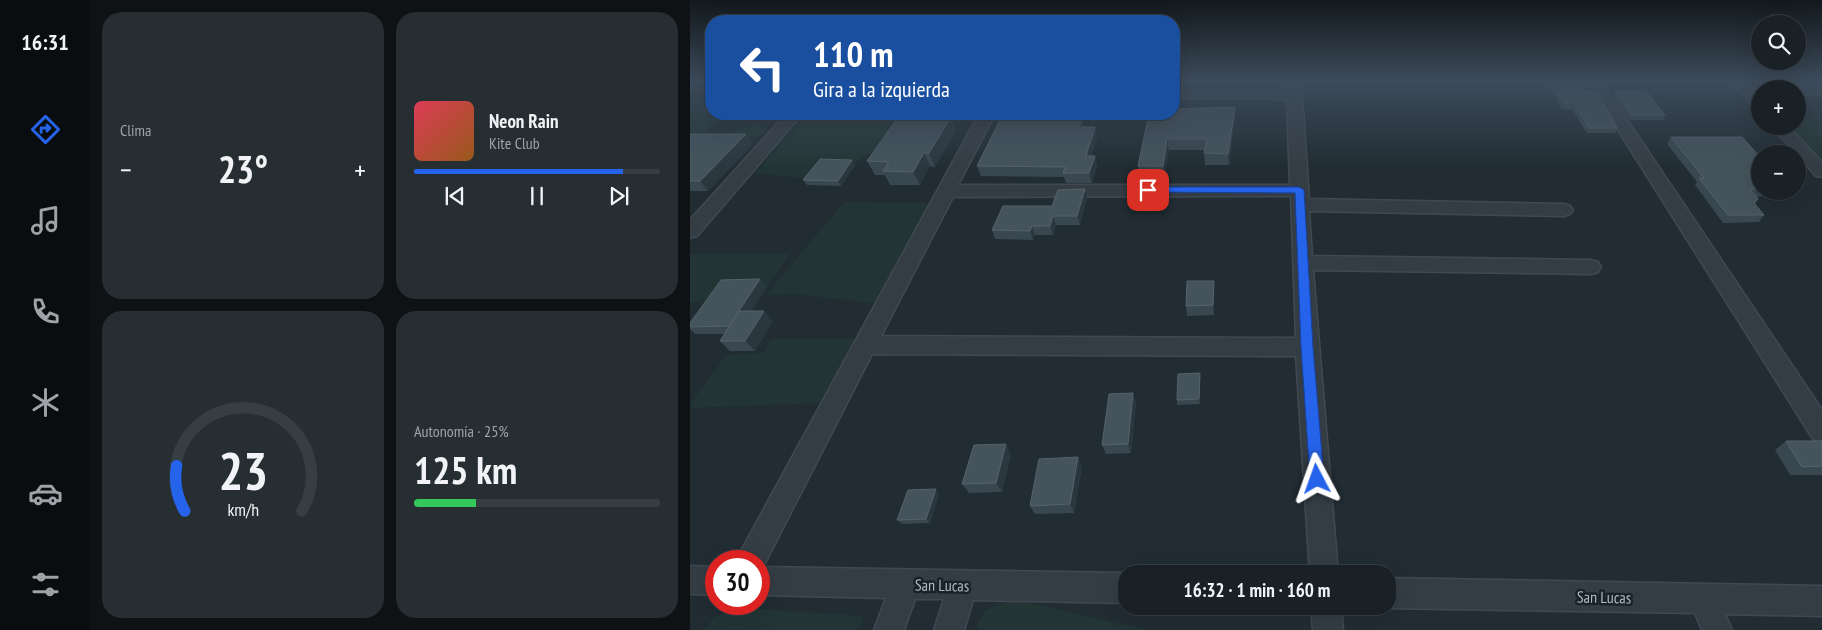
<!DOCTYPE html>
<html lang="es">
<meta charset="utf-8">
<style>
:root{--surface:#192126;--page:#262e32;--text:#f1f3f6;--muted:#9fa3a7;--line:#373e43;--accent:#2563eb}
body{margin:0;font-family:"PT Sans Narrow",sans-serif;background:var(--page);color:var(--text);height:100vh;display:flex;flex-direction:column;font-size:19px;white-space:nowrap}
*{box-sizing:border-box;margin:0}
p{font-size:16px;color:var(--muted)}
.icon{flex:none;width:28px;height:28px;fill:none;stroke:currentColor;stroke-width:2;stroke-linecap:round;stroke-linejoin:round}
.map{position:relative;flex:1;overflow:hidden}
.side{display:flex;flex-direction:column;gap:12px;padding:12px;background:#0e1215;width:600px}
.side>*{flex:none}
.hud{position:absolute;left:15px;top:15px;width:475px;height:105px;border-radius:20px;box-shadow:0 5px 20px #0002,0 0 0 1px var(--line);background:#1a4fa0;color:#fff;overflow:hidden}
.buttons{position:absolute;left:1061px;top:15px;display:grid;gap:10px}
.buttons a{display:grid;place-items:center;width:55px;height:55px;border-radius:50%;background:var(--surface);box-shadow:0 5px 20px #0002,0 0 0 1px var(--line);font-size:25px}
.speed{position:absolute;left:15px;top:550px;display:flex;gap:10px;font-size:25px;font-weight:700;text-align:center}
.speed>*{display:grid;place-content:center;width:65px;height:65px;border-radius:50%;background:var(--surface);box-shadow:0 5px 20px #0002,0 0 0 1px var(--line);line-height:1}
.speed .limit{border:8px solid #d22;background:#fff;color:#111}
.pin{position:absolute;display:grid;place-items:center;width:42px;height:42px;color:#fff;margin:-21px;border-radius:10px;box-shadow:0 2px 8px #0006}
.me{position:absolute;width:55px;margin:-28px;rotate:356deg;stroke-linejoin:round;filter:drop-shadow(0 0 4px #0008)}
.turn{display:flex;align-items:center;gap:18px;height:105px;padding:0 25px;font-size:22px}
.turn .icon{width:65px;height:65px;stroke-width:2.5}
.turn b{display:block;font-size:35px;line-height:42px}
.big{font-size:38px;font-weight:800;line-height:1.1}
.side .card{flex:1;display:flex;flex-direction:column;justify-content:center;gap:8px;min-width:0;padding:0 18px;border-radius:20px;background:var(--page)}
.side .dial{align-items:center;gap:0}
.dial svg{height:130px;overflow:visible;fill:none;stroke:var(--line);stroke-width:7;stroke-linecap:round;text-anchor:middle}
.dial text{fill:var(--text);stroke:none}
.song{display:flex;align-items:center;gap:15px}
.cover{width:60px;height:60px;border-radius:8px;background:linear-gradient(135deg,hsl(350 70% 55%),hsl(30 70% 35%))}
.played{height:5px;border-radius:2px;background:linear-gradient(90deg,var(--accent) 85%,var(--line) 85%)}
.keys{display:flex;justify-content:space-around;direction:ltr}
.heat{display:flex;justify-content:space-between;align-items:center;font-size:28px;direction:ltr}
.charge{height:8px;border-radius:4px;background:linear-gradient(90deg,#34c759 25%,var(--line) 0)}
.side .tiles{flex:1;display:grid;gap:12px;grid-template-columns:repeat(2,1fr)}
.trip{position:absolute;left:428px;top:565px;width:278px;height:50px;border-radius:20px;background:var(--surface);box-shadow:0 5px 20px #0002,0 0 0 1px var(--line);font-weight:800;line-height:50px;text-align:center}
main{display:flex;flex:1;min-height:0}
.tabs{display:flex;flex-direction:column;width:90px;justify-content:space-around;align-items:center;background:#0a0d0f;color:var(--muted)}
.tabs .icon{width:35px;height:35px}
.tabs .current{color:var(--accent)}
.tabs b{font-size:22px;color:var(--text)}
.map>svg:first-child{display:block}
.green{fill:#223534}
.lines{fill:none;stroke-linecap:round;stroke-linejoin:round}
.minor-casing{stroke:#404951;stroke-width:3}
.minor{fill:#343d44;fill-rule:evenodd}
.wall{fill:#394750}
.shaded-wall{fill:#2a373f}
.building{fill:#45535c;stroke:#56636c}
.route{fill:#2563eb;stroke:#184099}
.labels{text-anchor:middle;stroke-width:5;stroke-linejoin:round;paint-order:stroke}
.near-street-label{font-size:16px;fill:#aeb9c1;stroke:#192229}
</style>
<main>
<nav class="tabs">
<b>16:31</b>
<svg class="icon current" aria-label="directions" viewBox="0 0 24 24"><path d="M12 3l9 9-9 9-9-9zM9 14v-3h6M13 9l2 2-2 2"/></svg>
<svg class="icon" aria-label="music" viewBox="0 0 24 24"><path d="M9 18V5l10-2v13"/><circle cx="6" cy="18" r="3"/><circle cx="16" cy="16" r="3"/></svg>
<svg class="icon" aria-label="phone" viewBox="0 0 24 24"><path d="M5 4h4l2 5-3 2q2 4 5 5l2-3 5 2v4C11 20 4 13 5 4z"/></svg>
<svg class="icon" aria-label="climate" viewBox="0 0 24 24"><path d="M12 3v18M4 7l16 10M4 17L20 7"/></svg>
<svg class="icon" aria-label="car" viewBox="0 0 24 24"><path d="M5 17H2v-5l4-1 3-4h7l3 4 3 1v5h-3M9 17h6M6 11h13"/><circle cx="7" cy="17" r="2"/><circle cx="17" cy="17" r="2"/></svg>
<svg class="icon" aria-label="filters" viewBox="0 0 24 24"><path d="M4 7h16M4 17h16"/><circle cx="9" cy="7" r="2"/><circle cx="15" cy="17" r="2"/></svg>
</nav>
<section class="side">
<div class="tiles">
<div class="card"><p>Clima</p>
<div class="heat"><a>−</a><b class="big">23°</b><a>+</a></div>
</div>
<div class="card">
<div class="song"><i class="cover"></i><div><b>Neon Rain</b><p>Kite Club</p></div></div>
<div class="played"></div>
<div class="keys"><svg class="icon" aria-label="previous" viewBox="0 0 24 24"><path d="M18 5L8 12l10 7zM5 5v14"/></svg><svg class="icon" aria-label="pause" viewBox="0 0 24 24"><path d="M8 5v14M16 5v14"/></svg><svg class="icon" aria-label="next" viewBox="0 0 24 24"><path d="M6 5l10 7-10 7zM19 5v14"/></svg></div>
</div>
<div class="card dial"><svg viewBox="0 0 100 80">
<path d="M14 69A42 42 0 1 1 86 69"/>
<path d="M14 69A42 42 0 0 1 9 41" stroke="#2563eb"/>
<text x="50" y="56" font-size="32" font-weight="700">23</text>
<text x="50" y="72" font-size="11">km/h</text>
</svg></div>
<div class="card"><p>Autonomía · 25%</p><b class="big">125 km</b><div class="charge"></div></div>
</div>
</section>
<div class="map">
<svg width="1132" height="630" viewBox="0 0 1132 630">
<rect width="100%" height="100%" fill="#212c33"/>
<path class="green" d="M21,92V114H35L11,136H0V103Z
M119,114H223L211,136L164,163L129,158L115,178L65,173Z
M1132,116V161L1100,126H1108V120Z
M68,123L78,127C68,144 51,140 36,135Z
M154,202L247,203L189,304L105,294L76,295Z
M0,254H100L77,287L39,282L24,301L0,302Z
M80,339H168L135,403L0,408V404L36,355L74,353Z
M323,599L458,630H290L287,625L294,611Z
M53,608L174,616L168,630H15L24,617Z"/>
<g class="lines">
<defs>
<path id="minor" d="M597,81H611L619,199L874,204L880,206L883,210L880,214L874,216L619,211L622,256L901,260L908,262L911,267L908,272L901,274L623,270L648,574H620L606,356L182,354L73,567L436,573V603L283,600L274,630H244L254,599H225L214,630H184L196,598L69,595V561H47L51,551L289,114H305L268,185H600L597,99L484,98V90H597ZM601,196L606,338L191,336L263,197Z
M897,81H911L1132,410V442L1123,439Z
M1040,81H1055L1070,97V111L1065,109Z
M1108,86L1132,87V95L1108,94V89H1102Z
M96,114H112L7,236L0,238V220Z
M1081,126H1098L1132,162V177L1126,176Z
M0,566L26,567V595L0,594Z
M696,578L1132,586V616L1035,614L1042,630H1012L1005,613L696,608L693,606H696Z
M621,606H651L653,630H623Z"/>
</defs>
<use href="#minor" class="minor-casing"/>
<use href="#minor" class="minor"/>
</g>
<path class="wall" d="M856,81H886L893,91L927,128L925,133H897L882,109H872Z
M486,89L487,100L485,109L545,118L539,165H515L514,153L515,150H479L474,177H450L448,166Z
M926,91L975,115L973,120H940L924,96Z
M261,117L266,130L245,167L240,166L230,185H200L195,175H185L177,161Z
M392,119L394,127H405L407,137L401,156H405L407,166L402,183H376L374,177L291,176L287,166Z
M0,134H56L63,144L18,191H0Z
M981,137L1070,157V191H1081L1075,196L1066,197L1068,199L1065,204L1074,215L1069,222L1033,223L1005,185L1007,182L977,144Z
M162,160L165,165L151,186L117,185L113,180Z
M397,198L390,225H366L363,235H345L343,240L305,239L302,230L362,206Z
M77,287L61,311L83,321L65,351H40L30,341L35,334H5L0,329V323Z
M524,291V315L497,316L496,306Z
M510,378V404L487,405V400Z
M443,393L446,403L441,453L416,454L412,445Z
M1096,441H1132V475H1100L1085,450Z
M321,454L312,492L279,493L272,484Z
M392,466L384,513L345,514L340,506Z
M249,494L240,523L212,524L207,520Z"/>
<path class="shaded-wall" d="M486,89L487,100L483,120L484,100Z
M545,107V118L539,165L538,154Z
M261,117L266,130L245,167L239,153Z
M392,119L394,129L389,127Z
M405,127L407,137L398,166L396,156Z
M56,134L63,144L18,191L10,181Z
M477,139L479,150L474,177L473,166Z
M234,153L240,166L230,185L223,172Z
M405,156L407,166L402,183L399,173Z
M162,160L165,165L151,186L148,181Z
M395,189L397,198L390,225L387,216Z
M363,216L366,225L363,235L360,226Z
M342,226L345,235L343,240L340,231Z
M70,279L77,287L47,333L39,326Z
M524,281V315L523,305Z
M74,311L83,321L65,351L55,341Z
M510,373V404L509,399Z
M443,393L446,403L441,453L438,444Z
M316,444L321,454L312,492L306,483Z
M388,457L392,466L384,513L380,504Z
M246,489L249,494L240,523L236,519Z"/>
<path class="building" d="M860,81H886L893,91H907L927,128H899L884,103H874Z
M484,89H486L484,100Z
M926,91H956L975,115H942Z
M545,107L538,154L514,153L517,139H477L473,166H448L459,114H484V109Z
M209,116L261,117L239,153H234L223,172L193,171L199,162L177,161Z
M311,118L392,119L389,127H405L396,156H405L399,173H373L375,167L287,166Z
M0,134H56L10,181H0Z
M981,137H1052L1070,157V189H1060L1068,199L1064,203L1074,215H1038L1009,178H1014Z
M130,159L162,160L148,181L113,180Z
M395,189L387,216H363L360,226H342L340,231L302,230L313,206H362L368,190Z
M70,279L39,326L0,327V323L31,280Z
M497,281H524L523,305L496,306Z
M49,311H74L55,341H30Z
M510,373L509,399L487,400L488,374Z
M443,393L438,444L412,445L419,394Z
M1096,441H1132V466L1112,467Z
M316,444L306,483L272,484L284,445Z
M388,457L380,504L340,506L349,459Z
M246,489L236,519L207,520L218,490Z"/>
<linearGradient id="sky" x2="0" y2="1"><stop stop-color="#12181c"/><stop offset="0.48" stop-color="#3d4b5b"/><stop offset="1" stop-color="#3d4b5b" stop-opacity="0"/></linearGradient>
<rect width="1132" height="169" fill="url(#sky)"/>
<path class="route" d="M458,187H609L614,190L623,347L634,479L632,484L627,486L622,484L620,479L611,347L605,193L455,192V188Z"/>
<g class="labels">
<g class="near-street-label">
<text transform="translate(252 585) rotate(1)" y="6">San Lucas</text>
<text transform="translate(914 597) rotate(1)" y="6">San Lucas</text>
</g>
</g>
</svg>
<div class="buttons">
<a><svg class="icon" aria-label="search" viewBox="0 0 24 24"><circle cx="10" cy="10" r="6"/><path d="M15 15l6 6"/></svg></a>
<a>+</a>
<a>−</a>
</div>
<div class="speed"><div class="limit">30</div></div>
<div class="pin" style="left:458px;top:190px;background:#d93025"><svg class="icon" aria-label="arrive" viewBox="0 0 24 24"><path d="M6 21V4h12l-3 4 3 4H6"/></svg></div>
<svg class="me" style="left:627px;top:479px" viewBox="-20 -20 40 40"><path d="M0-17L14 15 0 8-14 15z" fill="#2563eb" stroke="#fff" stroke-width="4"/></svg>
<div class="trip">16:32 · 1 min · 160 m</div>
<div class="hud">
<div class="turn"><svg class="icon" aria-label="left" viewBox="0 0 24 24"><path d="M17 20v-9H6M10 6l-5 5 5 5"/></svg><div><b>110 m</b>Gira a la izquierda</div></div>
</div>
</div>
</main>
